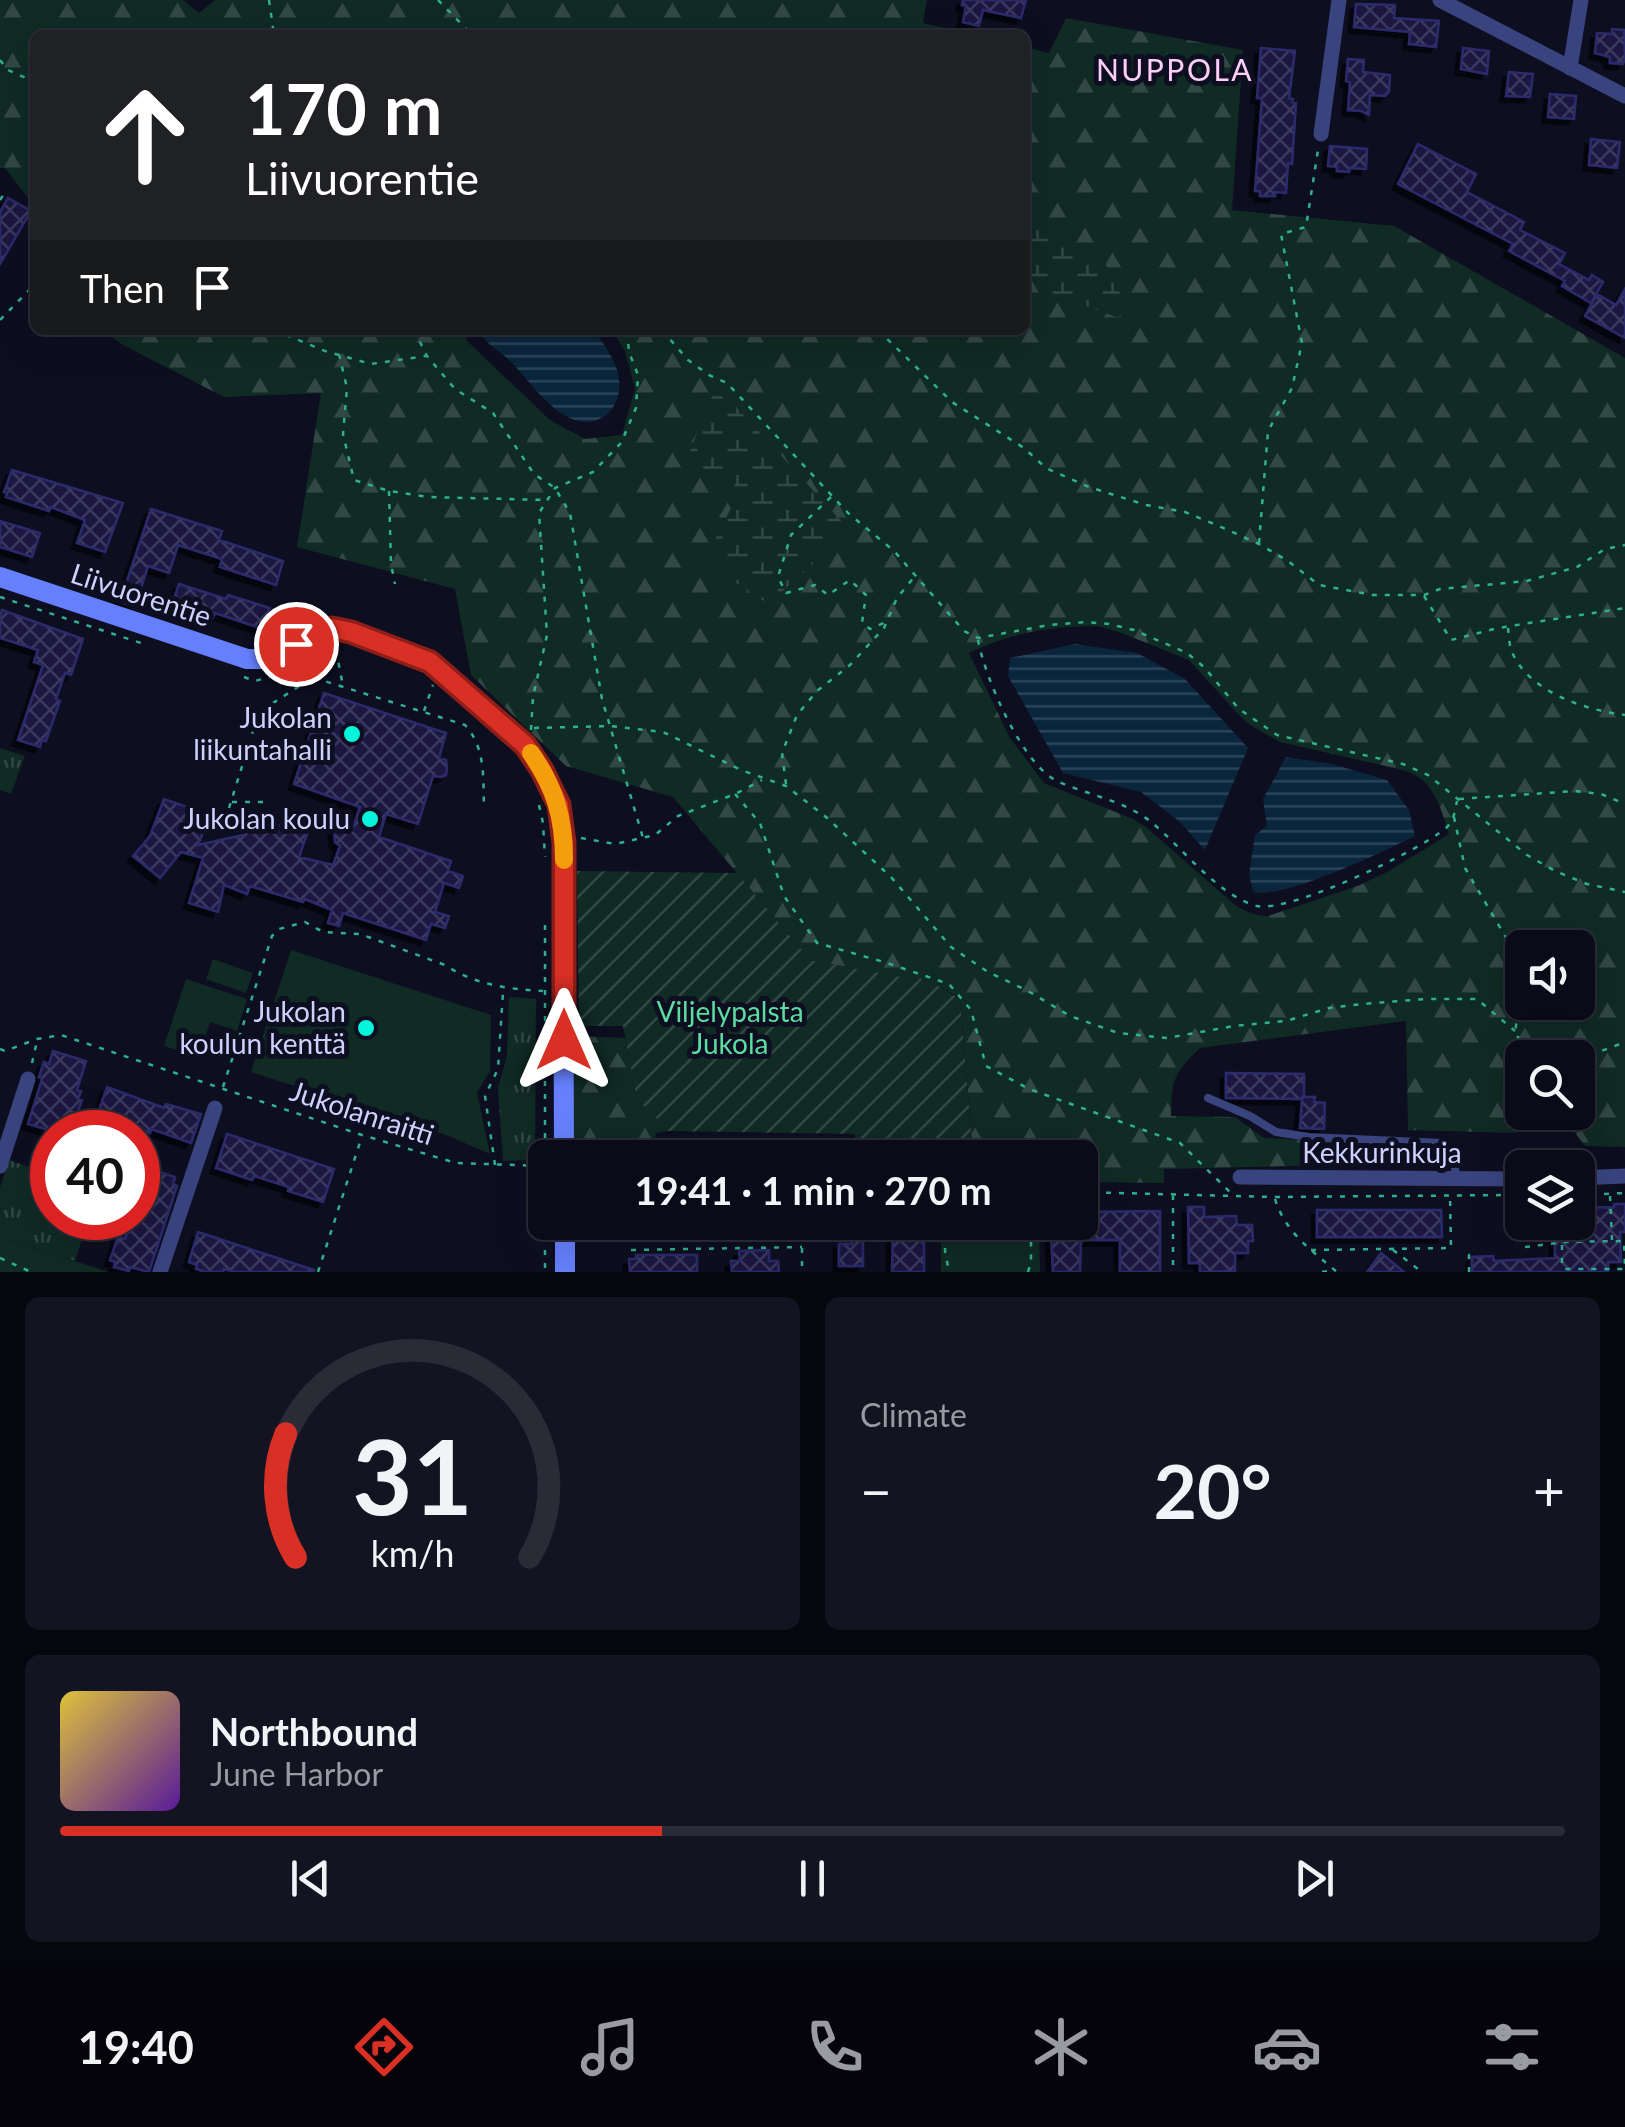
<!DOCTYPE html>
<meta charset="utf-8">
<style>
:root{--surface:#0a0a18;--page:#131321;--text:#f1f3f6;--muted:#999aa2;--line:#2a2b37;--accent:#d93025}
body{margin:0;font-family:Lato,sans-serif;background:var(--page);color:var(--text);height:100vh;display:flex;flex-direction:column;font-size:38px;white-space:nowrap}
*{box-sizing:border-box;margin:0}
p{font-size:32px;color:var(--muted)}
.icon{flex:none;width:55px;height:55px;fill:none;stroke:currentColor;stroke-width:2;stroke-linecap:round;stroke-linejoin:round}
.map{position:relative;height:1272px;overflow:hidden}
.drawer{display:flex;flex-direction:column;gap:25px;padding:25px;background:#06060d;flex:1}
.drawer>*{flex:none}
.top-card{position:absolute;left:30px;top:30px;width:1000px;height:305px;border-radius:15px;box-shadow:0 10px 40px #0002,0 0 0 2px var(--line);background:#202124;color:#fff;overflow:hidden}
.buttons{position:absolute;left:1505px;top:930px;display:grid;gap:20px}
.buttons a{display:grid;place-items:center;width:90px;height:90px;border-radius:15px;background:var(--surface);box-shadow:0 10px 40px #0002,0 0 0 2px var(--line);font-size:50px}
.speed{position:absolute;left:30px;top:1110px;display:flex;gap:20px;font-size:50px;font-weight:700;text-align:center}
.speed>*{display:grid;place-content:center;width:130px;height:130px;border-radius:50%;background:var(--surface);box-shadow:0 10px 40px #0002,0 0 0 2px var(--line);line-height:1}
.speed .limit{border:15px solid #d22;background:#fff;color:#111}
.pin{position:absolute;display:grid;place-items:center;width:85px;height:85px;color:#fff;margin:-42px;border:5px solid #fff;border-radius:50%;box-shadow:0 2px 10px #0007}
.me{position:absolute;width:110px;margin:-55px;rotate:0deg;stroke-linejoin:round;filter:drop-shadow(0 0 8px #0008)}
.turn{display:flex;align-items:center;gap:35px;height:210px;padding:0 50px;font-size:45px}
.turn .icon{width:130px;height:130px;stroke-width:2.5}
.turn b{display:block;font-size:70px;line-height:85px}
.then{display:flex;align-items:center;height:95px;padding:0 50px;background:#0003;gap:20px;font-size:38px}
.big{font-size:75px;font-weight:700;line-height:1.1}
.drawer .widget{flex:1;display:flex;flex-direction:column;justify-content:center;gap:15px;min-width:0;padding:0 35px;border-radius:15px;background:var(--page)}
.drawer .dial{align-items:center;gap:0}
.dial svg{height:260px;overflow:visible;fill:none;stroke:var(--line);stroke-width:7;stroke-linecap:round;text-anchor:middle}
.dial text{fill:var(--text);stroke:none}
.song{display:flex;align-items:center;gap:30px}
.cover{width:120px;height:120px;border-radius:15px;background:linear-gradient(135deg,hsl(50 70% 55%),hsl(270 70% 35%))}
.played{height:10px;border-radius:5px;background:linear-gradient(90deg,var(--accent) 40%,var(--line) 40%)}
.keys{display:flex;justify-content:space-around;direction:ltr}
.heat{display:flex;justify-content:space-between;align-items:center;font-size:55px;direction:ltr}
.drawer .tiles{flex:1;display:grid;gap:25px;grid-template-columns:1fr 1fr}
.widget:last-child{grid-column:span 2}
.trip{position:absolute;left:528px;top:1140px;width:570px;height:100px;border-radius:15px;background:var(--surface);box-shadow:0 10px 40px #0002,0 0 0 2px var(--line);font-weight:700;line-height:100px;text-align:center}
.dock{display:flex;height:160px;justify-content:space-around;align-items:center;background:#04040a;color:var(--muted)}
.dock .icon{width:70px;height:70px}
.dock .current{color:var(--accent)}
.dock b{font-size:45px;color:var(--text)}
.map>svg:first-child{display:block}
.grass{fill:url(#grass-tufts)}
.forest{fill:url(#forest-firs);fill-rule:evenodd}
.wetland{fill:url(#wetland-marsh)}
.park{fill:#102a24}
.garden{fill:url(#garden-furrows)}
.water{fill:url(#water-rules)}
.building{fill:url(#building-cross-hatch);stroke:#2c2c6c;stroke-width:2.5;filter:url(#shadow)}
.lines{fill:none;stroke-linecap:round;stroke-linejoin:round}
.path{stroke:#2fb08f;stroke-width:2.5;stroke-dasharray:5 8;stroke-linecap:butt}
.lane{stroke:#39447f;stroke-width:8}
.street{stroke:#39447f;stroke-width:15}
.secondary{stroke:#6680fd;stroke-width:20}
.route-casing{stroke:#8d1f18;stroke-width:25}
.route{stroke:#d93025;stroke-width:18}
.slow{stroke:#f59e0b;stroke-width:18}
.poi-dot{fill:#04f4dc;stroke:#0d0e20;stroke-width:4}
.labels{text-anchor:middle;stroke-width:10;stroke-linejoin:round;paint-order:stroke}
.street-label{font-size:28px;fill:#cdd1fe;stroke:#0d0e20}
.poi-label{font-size:28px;fill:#cdd1fe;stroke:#0d0e20;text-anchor:end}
.park-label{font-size:28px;fill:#5bdda2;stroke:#0d0e20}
.neighbourhood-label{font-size:30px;letter-spacing:2.5px;fill:#fecff6;stroke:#0d0e20}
</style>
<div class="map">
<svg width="1625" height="1272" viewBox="0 0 1625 1272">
<defs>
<pattern id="grass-tufts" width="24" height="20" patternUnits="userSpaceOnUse" patternTransform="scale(2.5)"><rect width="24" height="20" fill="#102a24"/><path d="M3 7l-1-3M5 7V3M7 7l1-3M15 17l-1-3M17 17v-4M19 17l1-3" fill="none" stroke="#324845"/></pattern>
<pattern id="forest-firs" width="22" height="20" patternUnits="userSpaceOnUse" patternTransform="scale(2.5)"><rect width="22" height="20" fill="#102a24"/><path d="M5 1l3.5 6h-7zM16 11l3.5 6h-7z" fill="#324845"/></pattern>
<pattern id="wetland-marsh" width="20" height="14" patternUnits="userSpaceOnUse" patternTransform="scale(2.5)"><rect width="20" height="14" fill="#102a24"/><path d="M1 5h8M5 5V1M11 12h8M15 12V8" fill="none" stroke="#324845"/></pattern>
<pattern id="garden-furrows" width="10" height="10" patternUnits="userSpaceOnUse" patternTransform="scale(2.5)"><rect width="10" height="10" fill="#102a24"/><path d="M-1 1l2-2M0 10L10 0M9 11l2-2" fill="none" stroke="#324845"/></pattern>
<pattern id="water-rules" width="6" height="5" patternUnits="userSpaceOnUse" patternTransform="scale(2.5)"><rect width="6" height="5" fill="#0a263c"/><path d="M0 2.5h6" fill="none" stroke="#2c4459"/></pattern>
<pattern id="building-cross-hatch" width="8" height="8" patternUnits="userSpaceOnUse" patternTransform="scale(2.5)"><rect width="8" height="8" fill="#1a1941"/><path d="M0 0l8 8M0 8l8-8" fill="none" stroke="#3a395e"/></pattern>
<filter id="shadow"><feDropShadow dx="-5.5" dy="5.5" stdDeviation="0" flood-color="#0009"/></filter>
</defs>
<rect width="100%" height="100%" fill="#0d0e20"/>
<path class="grass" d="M0,748L25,756L11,794L0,790Z
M509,997L536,999L535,1160L503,1161L498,1088L507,1056Z
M9,1160L52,1175V1218H89L75,1261L0,1237V1187Z"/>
<path class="forest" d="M0,0H183L199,13L215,0H927L923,23L974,35H35V207L5,168H0Z
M1066,18L1243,50L1232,210L1394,226L1625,358V1147L1585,1146L1560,1113L1578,1112V1058H1522V1112L1531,1113L1516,1133L1408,1130L1406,1021L1200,1048C1173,1074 1172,1079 1171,1116L1235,1117L1264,1138L1345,1142L1334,1165L1164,1169V1183L1080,1182V1158L973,1157L960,998L933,983L810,960L673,797L566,766L471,675L455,589L297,547L321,393L224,397L123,345L103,330H467L466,340L550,420L585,439L622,435L635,389L625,351L612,330H1025V47L1049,53ZM1097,626L1119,632L1189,660L1239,715L1250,725L1280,742L1403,770C1434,779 1440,806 1449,834L1389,871L1360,885L1268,916C1255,916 1246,912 1235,905L1146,827L1133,819L1044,783L1010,738L969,653C1008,633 1053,626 1097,626ZM1522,948H1578V1002H1522Z
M575,1036L625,1038L636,1095L669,1123L668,1131L656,1133L650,1156L576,1157L573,1151Z"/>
<path class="wetland" d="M1025,227L1052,229L1102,257L1124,301L1119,318L1054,294L1025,273Z
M715,393L727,397L843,523L834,545L768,604L723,574L710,550L738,494L732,478L708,473L690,452L707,404Z"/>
<path class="park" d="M291,950L491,1015L490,1071L477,1093L490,1154L446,1135L251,1072Z
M213,959L253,973L246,993L206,979Z
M186,979L247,999L237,1031L210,1022L199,1057L164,1046Z
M941,1223H1039L1040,1272H941Z
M0,1237L109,1272H0Z"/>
<path class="garden" d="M577,871L737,873L810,960L933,983L960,999L973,1157L856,1156L855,1134L668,1131L669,1123L652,1117L636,1095L623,1026H579Z"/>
<path class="water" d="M479,330H594C602,342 613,356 617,370C628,405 599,435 566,416C543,403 529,380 511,362C500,350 486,346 479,330Z
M1075,644L1137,653L1185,679L1248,748L1205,850L1179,821L1141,792L1063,773L1008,676L1010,658Z
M1286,757L1332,764L1387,780L1409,810L1415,836C1386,850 1280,902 1253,891L1249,875L1255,835L1267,826L1263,799Z"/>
<path class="building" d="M963,0H1026L1021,18L983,10L979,26L963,22L966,6L962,5Z
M1356,4L1395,5L1394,18L1439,21L1436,47L1409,44L1410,32L1354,27Z
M1612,29L1624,30L1625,58L1623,64L1610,63V57L1595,53L1597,33L1612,34Z
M1261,48L1295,51L1289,98L1293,99L1292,102L1296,103L1292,164L1288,163L1286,193L1275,192V196H1260V191H1255L1262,98H1257Z
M1463,48L1489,51L1487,74L1461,69Z
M1348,59L1364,60L1363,72L1390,75L1389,92L1385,96L1370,95L1369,115L1361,111L1348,110L1350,82L1346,81Z
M1509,72L1533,74L1530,97L1506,96Z
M1550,94L1576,96L1574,119L1548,117Z
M1591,139L1620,142L1617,168L1589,165Z
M1418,144L1476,174L1467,192L1524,222L1520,230L1565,253L1559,264L1589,280L1592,275L1603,282L1591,303L1562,286L1565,281L1509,251L1513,244L1398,184Z
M1330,146L1367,149L1366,169L1349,168V172L1337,171V167L1328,166Z
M8,198L31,211L0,264V212Z
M1625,289V338L1585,316L1597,294L1616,305Z
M12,470L123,503L105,552L77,543L85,520L51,507L49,511L6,497L7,493L4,492Z
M151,509L222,531L219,540L283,561L276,585L220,567L222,559L178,545L169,573L148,566L135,607L120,602Z
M0,521L40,533L32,557L0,547Z
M179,584L226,599L228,595L270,608L263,629L215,613L213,618L172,605Z
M2,610L83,639L71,675L65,673L56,699L60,701L46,741L42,740L40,747L18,740L43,665L34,662L38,650L0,638V617Z
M324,693L446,733L439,758L446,760L447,767L446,775L441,777L433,776L418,824L386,814L379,837L451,861L448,871L463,876L459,888L444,883L435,912L449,916L445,928L431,924L426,940L343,913L339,926L328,923L332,910L305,899L303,902L250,886L247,894L224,885L218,912L189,903L203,858L181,852L160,878L133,856L150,836L164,799L210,815L198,845L243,835L249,816L307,834L299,857L333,865L340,846L335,842L334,828L342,825L353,828L360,807L294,784Z
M53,1051L86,1061L77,1090L81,1091L78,1099L82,1100L71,1132H55L28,1124L42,1079L39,1077L44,1062L49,1064Z
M1226,1073L1304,1074V1097H1315L1314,1102L1325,1103L1324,1129L1300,1128L1302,1099L1226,1098Z
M107,1087L164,1108L166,1104L201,1114L191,1143L151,1129L150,1133L98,1113Z
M227,1134L334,1169L323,1202L288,1191L289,1187L254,1176L252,1180L216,1168Z
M151,1169L175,1177L173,1184L177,1186L149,1272L130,1267L129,1271L114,1267L115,1262L110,1260L118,1237L125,1239L128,1231L130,1232L135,1218H138V1194L144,1175L148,1176Z
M1614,1204H1625V1232H1620L1621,1262H1608V1272H1472V1257L1493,1256L1494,1261L1555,1258V1222H1578V1208L1614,1207Z
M1188,1207H1204V1217L1236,1216L1237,1225H1252L1253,1241H1248V1253H1235V1271L1200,1272V1263H1189Z
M1317,1210H1441L1442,1237H1317Z
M1160,1211V1272H1120V1240H1081L1080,1272H1053L1051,1232H1053V1222H1080V1212Z
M896,1222H924V1272H892L893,1224Z
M198,1232L314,1270L313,1272H234L224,1269L223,1272H206L196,1269L197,1265L189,1262Z
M852,1240H863V1266H839V1244H852Z
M769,1250V1261H778L779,1272H732L731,1261H740L739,1251Z
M1381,1253L1404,1272H1367Z
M636,1255H697V1272H630L629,1259H636Z"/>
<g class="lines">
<path class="path" d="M269,0L274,35
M438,0L472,35
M0,60L8,70L35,82
M0,200L4,194
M0,320L35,284
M274,330L325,351L371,364L426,356
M414,330L427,356L455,389L493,413L534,474L555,488L570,513L602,699L643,838
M662,330L688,360L709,375L727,383L848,513L894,551L964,631L978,638L1049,625L1086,622L1109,624L1134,630L1187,653L1204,667L1239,709L1277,735L1403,764L1428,775L1527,855L1555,871L1587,884L1625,892
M878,330L952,402L1024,448L1046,468L1089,487L1146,505L1185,512L1219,526L1259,544L1288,561L1319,585L1373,595H1424L1440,589L1527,581L1577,567L1605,549L1625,545
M339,354L347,388L343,434L354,480L389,491L428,497L546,500
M389,491L391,564L395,584
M831,497L791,535L778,577L786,593L815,585L828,595L850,580L866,595L862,623L870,629L886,622
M1259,543L1268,431L1292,388L1302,343L1281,234L1306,227L1318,150
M1424,596L1451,640L1498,628L1625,608
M0,597L141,643
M1508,628C1509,636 1509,645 1512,652C1529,692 1585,710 1625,715
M978,640C985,678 1023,767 1059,782C1089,795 1124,801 1150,821C1182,847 1218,896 1257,906C1290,913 1419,851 1446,828C1454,820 1455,811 1457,801
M336,650L343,686
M317,653L338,649
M289,670L465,725C486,748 483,779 484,808
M244,677L255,681L270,677
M424,711L433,685
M534,728L610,726L663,732L741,770L786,786L826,817L891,877L951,947L988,972L1028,991L1070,1016L1118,1033L1167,1038L1234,1026L1286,1021L1329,1008L1362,1004L1425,999H1477L1515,1031
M531,730L533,697L547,635L539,513L555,488L593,472L621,443L636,408L638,375L629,352L627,330
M786,784L782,753L797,715L817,691L850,665L884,628L897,598L915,576
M735,794L760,823L784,896L817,943L884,962L949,984L971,1010L986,1066L1029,1089L1180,1143L1234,1196
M1459,799L1575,791L1601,794L1625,804
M232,802H263
M539,805L543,823L545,857
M229,808L259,712L312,678
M1454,817L1465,868L1508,941L1517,969L1518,1015L1515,1031L1528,1058
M581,838L615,844L655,835L678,816L735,794L762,780
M545,925V1272
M242,1041L259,1046
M0,1049L5,1051L37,1039L61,1035L362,1135L456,1163L545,1166
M1578,1060L1625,1042
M32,1063L37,1041
M223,1087L272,936L279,929L305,922L323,932L360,934L445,965C475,985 508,989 543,991
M495,1165L485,1096L498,1069L503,992
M1080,1192L1274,1197L1511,1195
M1173,1195V1272
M1578,1195L1625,1193
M1610,1196L1612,1241
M1275,1199C1285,1232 1311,1250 1337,1272
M714,1222L715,1246
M802,1222V1272
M945,1222V1251L949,1272
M1562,1245V1267
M1525,1247L1566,1242L1624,1241L1625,1269H1562L1560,1272
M631,1250L802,1247
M1311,1250L1451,1248L1450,1195
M1393,1250L1422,1272
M0,1258L31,1272
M318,1272L362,1136
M1028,1272L1031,1262V1222
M1322,1272L1333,1270
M1469,1272V1255L1476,1251"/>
<path class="lane" d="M1208,1098L1250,1116L1276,1132L1309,1137L1442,1143L1454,1156L1456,1179"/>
<path class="street" d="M1440,0L1625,96
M1570,68L1581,0
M1321,134L1339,0
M0,1166L28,1079
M1240,1177L1522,1179
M1578,1178L1625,1176
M160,1272L215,1108"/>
<path class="secondary" d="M0,577L247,659H269L322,629L332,628L415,654L430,662L525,745L543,770L559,805L563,828L564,1158
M565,1222V1272"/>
</g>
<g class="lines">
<defs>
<path id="route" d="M296,644L322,630L332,628L351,632L430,662L525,745L542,770L559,805L564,843V1040"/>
</defs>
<use href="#route" class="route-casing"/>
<use href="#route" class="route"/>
<path class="slow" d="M531,753C555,788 564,817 564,860"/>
</g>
<g class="poi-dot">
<circle cx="352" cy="734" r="10"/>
<circle cx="370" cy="819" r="10"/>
<circle cx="366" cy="1028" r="10"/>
</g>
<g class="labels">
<g class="street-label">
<text transform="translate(141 595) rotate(18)" y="10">Liivuorentie</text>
<text transform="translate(362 1113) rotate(18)" y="10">Jukolanraitti</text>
<text x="1382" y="1163">Kekkurinkuja</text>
</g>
<g class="poi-label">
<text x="332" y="728">Jukolan<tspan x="332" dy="32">liikuntahalli</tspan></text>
<text x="350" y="829">Jukolan koulu</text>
<text x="346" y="1022">Jukolan<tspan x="346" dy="32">koulun kenttä</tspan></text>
</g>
<g class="park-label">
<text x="730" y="1022">Viljelypalsta<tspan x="730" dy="32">Jukola</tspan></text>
</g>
<g class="neighbourhood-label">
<text x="1175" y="81">NUPPOLA</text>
</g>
</g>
</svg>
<div class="buttons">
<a><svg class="icon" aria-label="sound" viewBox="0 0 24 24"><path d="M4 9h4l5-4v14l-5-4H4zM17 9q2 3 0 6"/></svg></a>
<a><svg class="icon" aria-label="search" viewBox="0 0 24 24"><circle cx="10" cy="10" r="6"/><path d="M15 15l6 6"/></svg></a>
<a><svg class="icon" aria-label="layers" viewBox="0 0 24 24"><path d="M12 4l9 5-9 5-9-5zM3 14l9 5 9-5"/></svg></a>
</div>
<div class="speed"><div class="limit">40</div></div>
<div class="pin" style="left:296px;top:644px;background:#d93025"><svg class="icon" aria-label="arrive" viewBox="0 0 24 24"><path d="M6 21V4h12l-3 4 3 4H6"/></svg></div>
<svg class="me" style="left:564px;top:1040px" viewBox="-20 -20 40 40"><path d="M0-17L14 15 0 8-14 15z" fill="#d93025" stroke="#fff" stroke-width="4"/></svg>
<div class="trip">19:41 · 1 min · 270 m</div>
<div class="top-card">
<div class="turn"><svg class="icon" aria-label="ahead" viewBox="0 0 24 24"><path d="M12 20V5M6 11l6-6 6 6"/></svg><div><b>170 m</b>Liivuorentie</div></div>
<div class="then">Then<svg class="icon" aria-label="arrive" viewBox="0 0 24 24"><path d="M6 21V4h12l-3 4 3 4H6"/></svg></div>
</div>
</div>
<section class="drawer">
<div class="tiles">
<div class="widget dial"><svg viewBox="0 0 100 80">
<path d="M14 69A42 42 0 1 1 86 69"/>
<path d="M14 69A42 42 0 0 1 11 31" stroke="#d93025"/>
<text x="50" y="56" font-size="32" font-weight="700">31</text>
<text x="50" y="72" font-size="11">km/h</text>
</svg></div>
<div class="widget"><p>Climate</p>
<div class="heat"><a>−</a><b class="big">20°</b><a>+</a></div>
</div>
<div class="widget">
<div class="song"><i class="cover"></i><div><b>Northbound</b><p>June Harbor</p></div></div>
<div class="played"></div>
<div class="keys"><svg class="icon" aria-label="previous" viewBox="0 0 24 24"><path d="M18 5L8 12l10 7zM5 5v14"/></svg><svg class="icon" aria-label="pause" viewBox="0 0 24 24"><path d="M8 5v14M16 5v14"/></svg><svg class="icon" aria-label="next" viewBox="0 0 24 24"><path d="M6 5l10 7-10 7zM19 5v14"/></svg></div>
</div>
</div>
</section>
<nav class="dock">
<b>19:40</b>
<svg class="icon current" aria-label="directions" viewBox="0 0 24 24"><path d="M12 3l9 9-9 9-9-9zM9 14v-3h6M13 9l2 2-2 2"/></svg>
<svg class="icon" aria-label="music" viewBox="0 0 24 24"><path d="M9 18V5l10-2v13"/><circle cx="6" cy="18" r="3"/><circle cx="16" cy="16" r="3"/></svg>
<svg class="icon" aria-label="phone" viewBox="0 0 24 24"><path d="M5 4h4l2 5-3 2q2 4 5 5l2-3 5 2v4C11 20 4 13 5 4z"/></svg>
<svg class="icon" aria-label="climate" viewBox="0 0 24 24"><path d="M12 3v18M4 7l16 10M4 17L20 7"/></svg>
<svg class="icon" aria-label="car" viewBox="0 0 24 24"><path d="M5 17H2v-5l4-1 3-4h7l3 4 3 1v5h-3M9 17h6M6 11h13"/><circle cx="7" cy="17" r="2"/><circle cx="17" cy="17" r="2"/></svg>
<svg class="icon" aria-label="filters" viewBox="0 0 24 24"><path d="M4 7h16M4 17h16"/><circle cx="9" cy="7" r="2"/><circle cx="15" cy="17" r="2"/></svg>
</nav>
